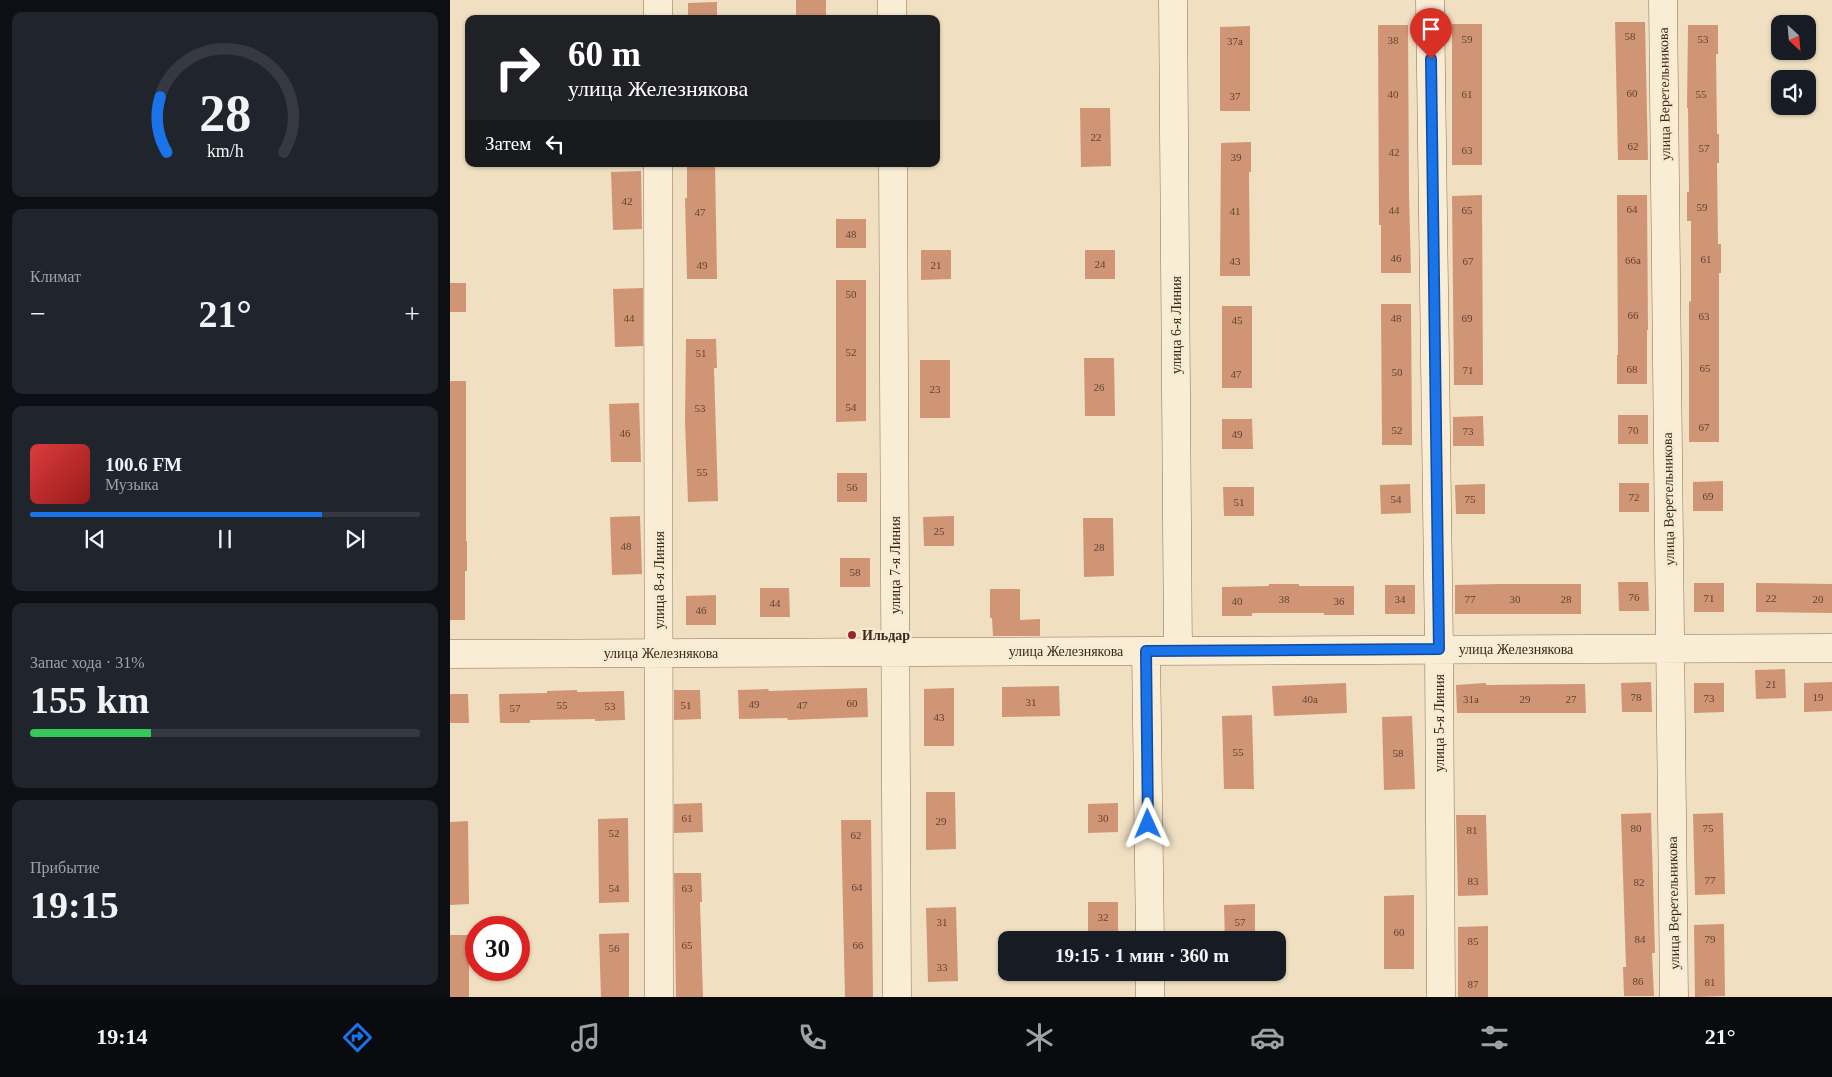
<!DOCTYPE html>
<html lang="ru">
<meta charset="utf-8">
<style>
:root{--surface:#171b24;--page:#20242c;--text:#f1f3f6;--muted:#9ea1a6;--line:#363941;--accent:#1a73e8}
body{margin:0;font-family:Georgia,serif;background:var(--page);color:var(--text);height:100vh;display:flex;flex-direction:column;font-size:19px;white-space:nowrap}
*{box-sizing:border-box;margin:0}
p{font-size:16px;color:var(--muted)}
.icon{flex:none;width:28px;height:28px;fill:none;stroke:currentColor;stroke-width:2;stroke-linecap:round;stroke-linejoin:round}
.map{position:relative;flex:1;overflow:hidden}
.panel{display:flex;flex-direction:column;gap:12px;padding:12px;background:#0d0f14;width:450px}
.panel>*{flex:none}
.guide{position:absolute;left:15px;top:15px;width:475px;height:152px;border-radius:10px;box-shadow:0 1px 4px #0004;background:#202124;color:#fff;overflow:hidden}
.needle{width:32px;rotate:154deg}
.buttons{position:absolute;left:1321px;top:15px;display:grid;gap:10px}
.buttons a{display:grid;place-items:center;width:45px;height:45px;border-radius:10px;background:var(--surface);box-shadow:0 1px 4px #0004;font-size:25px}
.speed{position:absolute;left:15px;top:916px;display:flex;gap:10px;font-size:25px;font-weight:700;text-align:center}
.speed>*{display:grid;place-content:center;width:65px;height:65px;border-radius:50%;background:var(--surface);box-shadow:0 1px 4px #0004;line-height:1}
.speed .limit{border:8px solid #d22;background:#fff;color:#111}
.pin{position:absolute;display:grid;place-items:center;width:42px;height:42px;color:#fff;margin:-51px -21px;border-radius:50% 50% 50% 0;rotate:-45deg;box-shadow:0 0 5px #0007}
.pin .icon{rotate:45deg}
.me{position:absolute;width:55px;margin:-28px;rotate:359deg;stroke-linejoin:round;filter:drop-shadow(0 0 4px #0008)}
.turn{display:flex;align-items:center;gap:18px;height:105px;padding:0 20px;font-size:22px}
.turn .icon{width:65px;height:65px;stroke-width:2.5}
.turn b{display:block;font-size:35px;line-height:42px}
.then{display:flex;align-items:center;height:48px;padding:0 20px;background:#0003;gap:10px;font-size:19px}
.big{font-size:38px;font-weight:700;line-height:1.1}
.panel .card{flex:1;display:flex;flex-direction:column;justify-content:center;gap:8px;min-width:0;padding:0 18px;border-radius:10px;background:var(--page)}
.panel .dial{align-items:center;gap:0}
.dial svg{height:130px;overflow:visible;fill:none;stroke:var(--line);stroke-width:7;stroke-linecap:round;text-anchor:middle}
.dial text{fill:var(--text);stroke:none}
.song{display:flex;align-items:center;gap:15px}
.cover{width:60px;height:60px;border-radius:8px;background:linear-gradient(135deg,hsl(0 70% 55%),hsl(0 70% 35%))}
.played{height:5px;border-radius:2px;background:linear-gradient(90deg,var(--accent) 75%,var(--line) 75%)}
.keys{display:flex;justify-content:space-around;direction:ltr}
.heat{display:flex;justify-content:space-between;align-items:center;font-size:28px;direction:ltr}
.charge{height:8px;border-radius:4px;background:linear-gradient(90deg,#34c759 31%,var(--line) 0)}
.trip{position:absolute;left:548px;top:931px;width:288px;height:50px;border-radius:10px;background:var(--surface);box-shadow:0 1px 4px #0004;font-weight:700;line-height:50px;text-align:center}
.tabs{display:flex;height:80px;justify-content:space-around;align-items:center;background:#090b0e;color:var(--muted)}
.tabs .icon{width:35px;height:35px}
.tabs .selected{color:var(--accent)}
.tabs b{font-size:22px;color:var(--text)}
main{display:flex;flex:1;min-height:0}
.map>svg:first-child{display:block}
.building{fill:#d09575}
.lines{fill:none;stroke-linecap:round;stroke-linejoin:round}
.minor-casing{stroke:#8a7058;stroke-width:29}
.minor{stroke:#faedd5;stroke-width:28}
.route-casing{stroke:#114b97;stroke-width:12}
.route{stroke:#1a73e8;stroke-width:9}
.poi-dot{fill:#9c252d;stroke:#f7ead1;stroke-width:2}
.labels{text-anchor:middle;stroke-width:5;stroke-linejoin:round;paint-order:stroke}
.number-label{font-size:11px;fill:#5f4433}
.street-label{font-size:14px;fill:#39291d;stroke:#f7ead1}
.poi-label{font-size:14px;font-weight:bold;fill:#39291d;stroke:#f7ead1;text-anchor:start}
</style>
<main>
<section class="panel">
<div class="card dial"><svg viewBox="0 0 100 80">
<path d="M14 69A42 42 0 1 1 86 69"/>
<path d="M14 69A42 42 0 0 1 10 35" stroke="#1a73e8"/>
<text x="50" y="56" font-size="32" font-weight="700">28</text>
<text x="50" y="72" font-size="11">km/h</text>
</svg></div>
<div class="card"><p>Климат</p>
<div class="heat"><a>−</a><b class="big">21°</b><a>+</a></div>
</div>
<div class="card">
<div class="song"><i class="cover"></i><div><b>100.6 FM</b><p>Музыка</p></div></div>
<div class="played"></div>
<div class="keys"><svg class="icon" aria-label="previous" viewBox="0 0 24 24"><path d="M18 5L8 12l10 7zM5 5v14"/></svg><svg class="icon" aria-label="pause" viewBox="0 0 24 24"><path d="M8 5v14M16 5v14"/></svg><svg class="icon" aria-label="next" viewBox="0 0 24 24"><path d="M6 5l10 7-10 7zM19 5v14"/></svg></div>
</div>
<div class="card"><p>Запас хода · 31%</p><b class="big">155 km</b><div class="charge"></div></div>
<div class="card"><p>Прибытие</p><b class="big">19:15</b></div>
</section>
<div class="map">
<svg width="1382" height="997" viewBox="0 0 1382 997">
<rect width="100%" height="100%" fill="#f0dfc1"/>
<path class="building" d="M346,0H376V19H346Z
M267,2V19H238V3Z
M1165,22H1195L1198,160H1168Z
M1002,24H1032V165H1002Z
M928,25H958L959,195L961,273H931V225H929Z
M1238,25H1268V54H1266L1267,134H1269V163H1267L1268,244H1271V273H1269V442H1239V302L1241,301V221H1237V192H1239L1238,108H1237Z
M800,26V111H770V27Z
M630,108H660L661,166L631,167Z
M801,142V172H799L800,276H770L771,143Z
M237,164H265L267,279H237L235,198H237Z
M191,171L192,229L163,230L161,172Z
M1032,195L1033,385H1004L1002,196Z
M1167,195H1197L1198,330H1197V384H1167V355H1168Z
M386,219H416V248H386Z
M471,250H501V279L471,280Z
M635,250H665V279H635Z
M386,280H416V421L386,422Z
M0,283H16V312H0Z
M193,288V346L165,347L163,289Z
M931,304H961L962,445H932Z
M772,306H802V388H772Z
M236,339H266L267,368H264L268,501L238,502L235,421Z
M634,358H664L665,416H635Z
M470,360H500V418H470Z
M0,381H16V541H17V571H15V620H0Z
M189,403L191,462H161L159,404Z
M1168,415H1198V444H1168Z
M1033,416L1034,446H1003V417Z
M772,419H802L803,449H772Z
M387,473H417V502H387Z
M1273,481V511H1243V482Z
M1169,483H1199V512H1169Z
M960,484L961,513L931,514L930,485Z
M1035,484V514H1006L1005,485Z
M773,487H804V516H774Z
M190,516L192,574L162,575L160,517Z
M504,516V546H474L473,517Z
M633,518H663L664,576L634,577Z
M390,558H420V587H390Z
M1168,582H1198L1199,611H1169Z
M1244,583H1274V612H1244Z
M1306,583L1382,584V613L1306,612Z
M819,584H849V586H904V615H874V613H802V616H772V587L819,586Z
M1050,584H1131V614H1005V585Z
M935,585H965V614H935Z
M310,588H339L340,617H310Z
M540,589H570V620L590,619V636H543L542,618H540Z
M266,595V625H236V596Z
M1335,669L1336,698L1306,699L1305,670Z
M1201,682L1202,712H1172L1171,683Z
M1382,682V711L1354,712V683Z
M896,683L897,713L824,716L822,686Z
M1036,683V685L1135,684L1136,713H1007L1006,685Z
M1244,683H1274V712L1244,713Z
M609,686L610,716L552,717V687Z
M417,688L418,717L338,720L337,718L289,719L288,690L318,689L319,691Z
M504,688V746H474V689Z
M127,690V692L174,691L175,720L145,721V719L80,720V723H50L49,694L97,693V691Z
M224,690H250L251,719L224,720Z
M0,694H18L19,723H0Z
M802,715L804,789H774L772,716Z
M962,716L965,789L934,790L932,717Z
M476,792H505L506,849L476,850Z
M252,803L253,832L224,833V804Z
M668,803V832L638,833V804Z
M1201,813L1205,953H1202L1204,996H1174L1173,967H1176L1171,814Z
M1273,813L1275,894L1245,895L1243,814Z
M1006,815H1036L1038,895L1008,896Z
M178,818L179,902L149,903L148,819Z
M391,820H421L423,997H395Z
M18,821L19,904L0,905V822Z
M224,873H251L252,902H250L253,997H226Z
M964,895V969H934V896Z
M638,902H668V931L638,932Z
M805,904V940H775L774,905Z
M506,907L508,981L478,982L476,908Z
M1274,924L1275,996L1245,997L1244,925Z
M1038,926V997H1008V927Z
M179,933V997H151L149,934Z
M0,935H19V997H0Z"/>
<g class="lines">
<defs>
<path id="minor" d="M208,0V19
M442,0V19
M723,0L728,651
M980,0L989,649L991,997
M1213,0L1224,997
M208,164L209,997
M443,164L447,997
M696,651L700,940
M0,654L1382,648
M700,972V997"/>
</defs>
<use href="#minor" class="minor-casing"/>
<use href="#minor" class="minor"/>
</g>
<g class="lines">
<defs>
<path id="route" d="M698,824L696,651L989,649L981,59"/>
</defs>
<use href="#route" class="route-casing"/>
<use href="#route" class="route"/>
</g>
<circle class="poi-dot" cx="402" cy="635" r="5"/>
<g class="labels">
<g class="number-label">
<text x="1180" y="40">58</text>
<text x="1017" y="43">59</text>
<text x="1253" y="43">53</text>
<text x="943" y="44">38</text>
<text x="785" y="45">37а</text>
<text x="1182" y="97">60</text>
<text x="943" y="98">40</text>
<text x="1017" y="98">61</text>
<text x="1251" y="98">55</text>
<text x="785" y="100">37</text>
<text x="646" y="141">22</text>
<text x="1183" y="150">62</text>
<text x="1254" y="152">57</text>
<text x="1017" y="154">63</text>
<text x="944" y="156">42</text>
<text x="786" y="161">39</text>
<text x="177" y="205">42</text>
<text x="1252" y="211">59</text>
<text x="1182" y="213">64</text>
<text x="944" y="214">44</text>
<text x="1017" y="214">65</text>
<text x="785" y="215">41</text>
<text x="250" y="216">47</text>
<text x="401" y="238">48</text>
<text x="946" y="262">46</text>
<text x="1256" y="263">61</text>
<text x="1183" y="264">66а</text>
<text x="785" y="265">43</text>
<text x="1018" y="265">67</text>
<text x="650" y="268">24</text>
<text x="252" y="269">49</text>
<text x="486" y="269">21</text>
<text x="401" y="298">50</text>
<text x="1183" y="319">66</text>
<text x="1254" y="320">63</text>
<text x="179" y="322">44</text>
<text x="946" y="322">48</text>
<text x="1017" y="322">69</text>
<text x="787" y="324">45</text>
<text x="401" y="356">52</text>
<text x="251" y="357">51</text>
<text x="1255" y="372">65</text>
<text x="1182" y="373">68</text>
<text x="1018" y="374">71</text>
<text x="947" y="376">50</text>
<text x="786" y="378">47</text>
<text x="649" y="391">26</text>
<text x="485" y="393">23</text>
<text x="401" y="411">54</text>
<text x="250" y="412">53</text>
<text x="1254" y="431">67</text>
<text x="947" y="434">52</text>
<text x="1183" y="434">70</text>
<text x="1018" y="435">73</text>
<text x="175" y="437">46</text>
<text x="787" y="438">49</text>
<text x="252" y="476">55</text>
<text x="402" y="491">56</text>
<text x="1258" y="500">69</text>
<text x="1184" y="501">72</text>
<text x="946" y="503">54</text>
<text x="1020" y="503">75</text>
<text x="789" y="506">51</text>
<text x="489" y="535">25</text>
<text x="176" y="550">48</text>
<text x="649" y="551">28</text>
<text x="405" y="576">58</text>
<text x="1184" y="601">76</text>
<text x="1259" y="602">71</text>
<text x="1321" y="602">22</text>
<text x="834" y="603">38</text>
<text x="950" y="603">34</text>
<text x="1020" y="603">77</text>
<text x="1065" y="603">30</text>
<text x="1116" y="603">28</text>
<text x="1368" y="603">20</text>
<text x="787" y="605">40</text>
<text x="889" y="605">36</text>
<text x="325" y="607">44</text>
<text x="251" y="614">46</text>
<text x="1321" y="688">21</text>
<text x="1186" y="701">78</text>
<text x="1368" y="701">19</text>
<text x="1259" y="702">73</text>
<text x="860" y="703">40а</text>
<text x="1021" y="703">31а</text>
<text x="1075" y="703">29</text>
<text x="1121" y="703">27</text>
<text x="581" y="706">31</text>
<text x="402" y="707">60</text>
<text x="304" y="708">49</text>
<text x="112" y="709">55</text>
<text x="236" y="709">51</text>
<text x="352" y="709">47</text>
<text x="160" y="710">53</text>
<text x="65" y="712">57</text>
<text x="489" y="721">43</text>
<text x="788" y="756">55</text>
<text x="948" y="757">58</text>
<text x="237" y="822">61</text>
<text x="653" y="822">30</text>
<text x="491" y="825">29</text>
<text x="1186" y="832">80</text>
<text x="1258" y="832">75</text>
<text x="1022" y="834">81</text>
<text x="164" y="837">52</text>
<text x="406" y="839">62</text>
<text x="1260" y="884">77</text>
<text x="1023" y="885">83</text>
<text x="1189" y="886">82</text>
<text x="407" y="891">64</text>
<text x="164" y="892">54</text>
<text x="237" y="892">63</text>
<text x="653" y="921">32</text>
<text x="492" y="926">31</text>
<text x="790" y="926">57</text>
<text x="949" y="936">60</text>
<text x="1190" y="943">84</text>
<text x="1260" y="943">79</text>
<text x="1023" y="945">85</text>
<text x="237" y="949">65</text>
<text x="408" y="949">66</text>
<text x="164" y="952">56</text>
<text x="492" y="971">33</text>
<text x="1188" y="985">86</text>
<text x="1260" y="986">81</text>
<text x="1023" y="988">87</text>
</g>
<g class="street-label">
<text transform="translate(1214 94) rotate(-91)" y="5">улица Веретельникова</text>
<text transform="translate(726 325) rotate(-90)" y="5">улица 6-я Линия</text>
<text transform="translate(1218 499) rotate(-91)" y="5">улица Веретельникова</text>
<text transform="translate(445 565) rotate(-90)" y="5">улица 7-я Линия</text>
<text transform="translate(209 580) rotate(-90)" y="5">улица 8-я Линия</text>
<text x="1066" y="654">улица Железнякова</text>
<text x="616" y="656">улица Железнякова</text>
<text x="211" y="658">улица Железнякова</text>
<text transform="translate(989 723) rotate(-90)" y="5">улица 5-я Линия</text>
<text transform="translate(1223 903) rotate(-91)" y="5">улица Веретельникова</text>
</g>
<g class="poi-label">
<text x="412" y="640">Ильдар</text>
</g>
</g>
</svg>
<div class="buttons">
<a><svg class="needle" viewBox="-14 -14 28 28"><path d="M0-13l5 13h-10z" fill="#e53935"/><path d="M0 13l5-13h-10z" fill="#9ea1a6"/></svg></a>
<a><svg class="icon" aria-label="sound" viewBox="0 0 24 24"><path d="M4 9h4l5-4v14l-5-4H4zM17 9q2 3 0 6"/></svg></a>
</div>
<div class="speed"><div class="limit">30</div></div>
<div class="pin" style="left:981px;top:59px;background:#d93025"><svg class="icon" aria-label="arrive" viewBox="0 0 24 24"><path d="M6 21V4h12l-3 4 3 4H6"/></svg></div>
<svg class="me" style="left:698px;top:824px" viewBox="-20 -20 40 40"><path d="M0-17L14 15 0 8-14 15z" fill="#1a73e8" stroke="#fff" stroke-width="4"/></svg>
<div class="trip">19:15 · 1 мин · 360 m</div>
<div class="guide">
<div class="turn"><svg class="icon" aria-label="right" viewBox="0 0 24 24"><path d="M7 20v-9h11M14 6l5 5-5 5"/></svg><div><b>60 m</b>улица Железнякова</div></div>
<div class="then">Затем<svg class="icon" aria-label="left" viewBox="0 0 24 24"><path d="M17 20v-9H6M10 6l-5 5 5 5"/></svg></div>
</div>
</div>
</main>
<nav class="tabs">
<b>19:14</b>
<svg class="icon selected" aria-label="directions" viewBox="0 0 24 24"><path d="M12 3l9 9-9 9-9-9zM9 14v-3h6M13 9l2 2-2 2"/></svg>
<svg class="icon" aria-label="music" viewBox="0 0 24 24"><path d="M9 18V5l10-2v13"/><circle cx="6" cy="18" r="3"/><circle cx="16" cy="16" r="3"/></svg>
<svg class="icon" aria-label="phone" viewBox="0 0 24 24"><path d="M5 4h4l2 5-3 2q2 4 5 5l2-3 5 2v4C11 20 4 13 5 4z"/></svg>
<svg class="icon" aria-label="climate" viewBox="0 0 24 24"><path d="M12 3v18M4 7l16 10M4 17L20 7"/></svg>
<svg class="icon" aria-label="car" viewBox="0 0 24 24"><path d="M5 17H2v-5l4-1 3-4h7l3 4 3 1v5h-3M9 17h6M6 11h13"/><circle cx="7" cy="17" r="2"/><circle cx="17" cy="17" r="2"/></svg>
<svg class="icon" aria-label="filters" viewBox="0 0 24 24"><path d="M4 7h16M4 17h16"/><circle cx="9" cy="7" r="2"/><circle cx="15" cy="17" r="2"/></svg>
<b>21°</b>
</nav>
